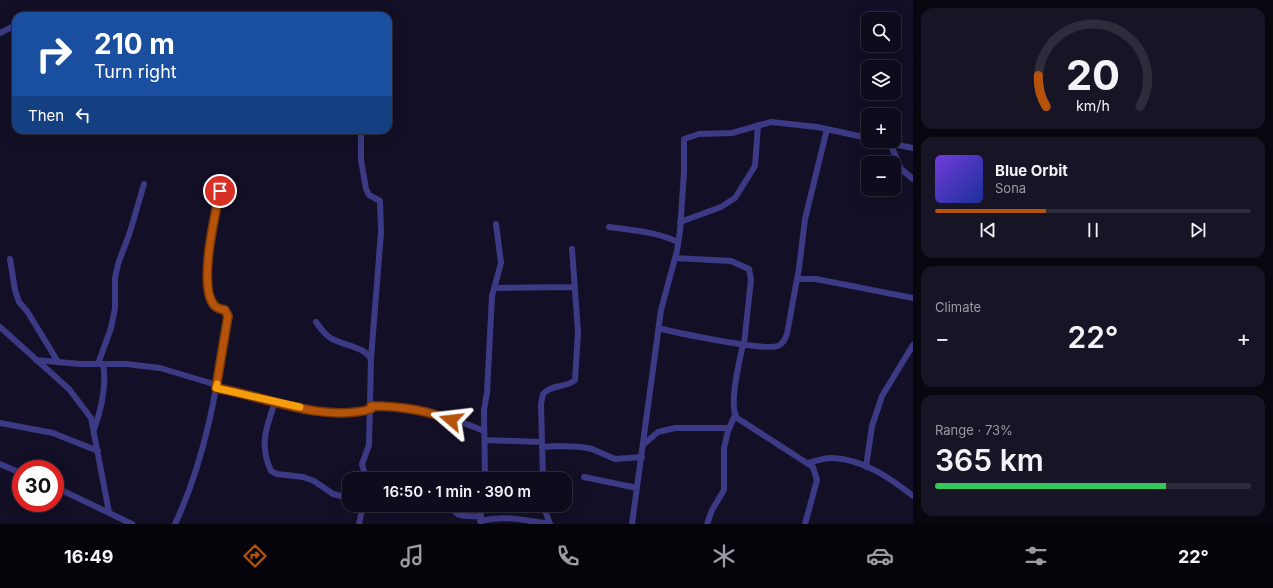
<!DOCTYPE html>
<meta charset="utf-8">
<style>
:root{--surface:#0e0b1c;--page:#171425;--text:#f1f3f6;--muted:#9b9ba3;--line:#2e2b3b;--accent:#b45309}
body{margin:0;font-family:Inter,sans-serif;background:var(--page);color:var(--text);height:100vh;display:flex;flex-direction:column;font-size:15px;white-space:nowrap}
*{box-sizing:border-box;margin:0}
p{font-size:13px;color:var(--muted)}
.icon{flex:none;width:22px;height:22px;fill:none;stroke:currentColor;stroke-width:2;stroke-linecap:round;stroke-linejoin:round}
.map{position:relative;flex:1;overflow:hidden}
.drawer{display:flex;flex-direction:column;gap:8px;padding:8px;background:#08060f;width:360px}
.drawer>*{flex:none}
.hud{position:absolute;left:12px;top:12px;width:380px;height:122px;border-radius:12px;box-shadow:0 4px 16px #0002,0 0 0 1px var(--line);background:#1a4fa0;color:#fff;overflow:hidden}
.fabs{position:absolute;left:861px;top:12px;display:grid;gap:8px}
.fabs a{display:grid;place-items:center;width:40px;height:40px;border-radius:8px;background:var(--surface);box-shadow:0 4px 16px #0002,0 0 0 1px var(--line);font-size:20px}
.speed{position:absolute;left:12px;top:460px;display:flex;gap:8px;font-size:20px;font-weight:700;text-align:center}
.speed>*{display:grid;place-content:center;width:52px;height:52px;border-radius:50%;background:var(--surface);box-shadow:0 4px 16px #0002,0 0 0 1px var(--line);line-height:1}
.speed .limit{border:6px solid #d22;background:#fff;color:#111}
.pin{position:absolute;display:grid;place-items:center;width:34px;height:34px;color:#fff;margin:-17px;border:2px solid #fff;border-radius:50%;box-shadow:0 1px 4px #0007}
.me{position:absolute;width:44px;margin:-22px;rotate:287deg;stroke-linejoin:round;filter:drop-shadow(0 0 3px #0008)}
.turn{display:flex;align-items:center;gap:14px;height:84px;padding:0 16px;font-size:18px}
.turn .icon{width:52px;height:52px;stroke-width:2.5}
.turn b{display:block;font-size:28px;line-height:34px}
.then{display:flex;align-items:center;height:38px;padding:0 16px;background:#0003;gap:8px;font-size:15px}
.big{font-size:30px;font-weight:600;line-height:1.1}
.drawer .tile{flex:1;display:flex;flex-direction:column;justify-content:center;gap:6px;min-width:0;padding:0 14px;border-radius:12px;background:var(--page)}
.drawer .dial{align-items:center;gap:0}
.dial svg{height:104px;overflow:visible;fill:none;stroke:var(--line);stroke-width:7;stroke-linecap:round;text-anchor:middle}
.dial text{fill:var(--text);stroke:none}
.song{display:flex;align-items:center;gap:12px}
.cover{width:48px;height:48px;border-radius:6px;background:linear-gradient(135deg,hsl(260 70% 55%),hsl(230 70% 35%))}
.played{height:4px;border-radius:2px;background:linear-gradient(90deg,var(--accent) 35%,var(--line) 35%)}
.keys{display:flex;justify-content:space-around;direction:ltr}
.heat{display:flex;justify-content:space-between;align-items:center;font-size:22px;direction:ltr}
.charge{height:6px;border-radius:3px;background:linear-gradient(90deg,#34c759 73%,var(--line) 0)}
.trip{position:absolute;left:342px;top:472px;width:230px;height:40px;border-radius:12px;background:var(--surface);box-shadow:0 4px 16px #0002,0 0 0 1px var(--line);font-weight:600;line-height:40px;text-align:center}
.tabs{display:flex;height:64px;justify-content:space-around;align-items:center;background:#06040b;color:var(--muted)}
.tabs .icon{width:28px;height:28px}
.tabs .current{color:var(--accent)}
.tabs b{font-size:18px;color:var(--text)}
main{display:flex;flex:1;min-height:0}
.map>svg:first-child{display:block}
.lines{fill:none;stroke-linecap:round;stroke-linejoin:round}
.street{stroke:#3d3a85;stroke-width:6}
.route-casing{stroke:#753606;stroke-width:10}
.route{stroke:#b45309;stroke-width:7}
.slow{stroke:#f59e0b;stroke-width:7}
</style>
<main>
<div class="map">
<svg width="913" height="524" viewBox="0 0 913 524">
<rect width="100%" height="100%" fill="#130f26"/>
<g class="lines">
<path class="street" d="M0,33L14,26
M361,130V160L366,189L369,195L380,201L381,232L371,359
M879,141L913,148
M890,143L901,169L913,179
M680,222L721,207L735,198L755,166L758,125
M609,227C633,230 657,232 678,242
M675,258L731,261L749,269L751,280L744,344
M10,259L15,290L19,302L27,311L58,362
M797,279H816L913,298
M495,288L575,287
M316,322C320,328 324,333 329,337C342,346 363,345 371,359L369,445L362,464L366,479
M0,327L69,389L91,418L109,512
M659,328C677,333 763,351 778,346C783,344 785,339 787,334L799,268L805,219L827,129
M743,344C740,360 728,405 737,418L813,467L817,480L805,524
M36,360L80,364H126L160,368L217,385
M98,364L111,328L115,308V278L118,264L130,232L144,184
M216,389C264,396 324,423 371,409
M275,402C266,428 259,445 271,471L277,474L303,477L314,481L333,494L349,498
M371,406C410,406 449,416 484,431
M0,423L53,433L98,451
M94,430C101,410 107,385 103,364
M485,440L542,442
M644,444L658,432L675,428H729
M542,447L558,446L581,447L592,449L615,459L642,457
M808,463C815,461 824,458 832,458C863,459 890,478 913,496
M0,464L21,473
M866,467L872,426L882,396L913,345
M584,477L637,488
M485,479L484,410L487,393L492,296L501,263L496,224
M543,479L541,404L543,394C551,384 567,388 575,380L578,332L572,249
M55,487L132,524
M453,505C453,519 470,516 481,516
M543,505L550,524
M480,518L482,505
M480,521C504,515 525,520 549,524
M175,524C206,458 217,388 228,316L225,310C221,309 217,309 214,305C198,285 217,206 221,180
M359,524L363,505
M632,524L661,310L677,251L680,231L684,172V139L699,134L732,133L771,122L817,127L868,138
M707,524L712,510L724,490V448L728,431L735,415"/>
</g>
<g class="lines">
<defs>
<path id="route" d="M220,191C215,215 198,286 214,305C217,309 221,309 225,310L228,316L216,388C264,396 323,423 371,409V406C398,406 426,410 451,420"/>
</defs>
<use href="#route" class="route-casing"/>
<use href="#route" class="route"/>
<path class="slow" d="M217,384L216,388L300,407"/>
</g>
</svg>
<div class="fabs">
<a><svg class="icon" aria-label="search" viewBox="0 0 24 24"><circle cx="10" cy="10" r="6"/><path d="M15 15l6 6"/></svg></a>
<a><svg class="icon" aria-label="layers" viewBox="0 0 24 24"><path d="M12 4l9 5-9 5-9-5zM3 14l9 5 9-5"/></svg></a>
<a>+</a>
<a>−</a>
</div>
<div class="speed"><div class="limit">30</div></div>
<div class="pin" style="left:220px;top:191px;background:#d93025"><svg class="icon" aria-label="arrive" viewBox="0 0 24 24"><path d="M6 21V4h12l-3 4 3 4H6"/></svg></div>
<svg class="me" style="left:451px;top:420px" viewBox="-20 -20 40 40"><path d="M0-17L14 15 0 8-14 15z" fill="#b45309" stroke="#fff" stroke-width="4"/></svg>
<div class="trip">16:50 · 1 min · 390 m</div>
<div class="hud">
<div class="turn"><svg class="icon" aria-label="right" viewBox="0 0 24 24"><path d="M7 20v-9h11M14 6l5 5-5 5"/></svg><div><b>210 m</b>Turn right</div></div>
<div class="then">Then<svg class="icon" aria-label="left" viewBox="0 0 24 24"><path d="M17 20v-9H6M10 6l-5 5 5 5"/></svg></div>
</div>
</div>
<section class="drawer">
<div class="tile dial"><svg viewBox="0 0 100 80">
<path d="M14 69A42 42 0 1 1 86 69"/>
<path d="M14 69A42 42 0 0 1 8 45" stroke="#b45309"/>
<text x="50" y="56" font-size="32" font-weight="700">20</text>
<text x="50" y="72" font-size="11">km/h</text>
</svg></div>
<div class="tile">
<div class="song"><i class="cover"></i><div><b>Blue Orbit</b><p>Sona</p></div></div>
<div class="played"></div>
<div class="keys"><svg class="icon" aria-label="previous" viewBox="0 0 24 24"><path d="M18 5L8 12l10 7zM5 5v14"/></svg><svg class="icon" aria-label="pause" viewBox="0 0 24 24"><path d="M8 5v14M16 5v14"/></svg><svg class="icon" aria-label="next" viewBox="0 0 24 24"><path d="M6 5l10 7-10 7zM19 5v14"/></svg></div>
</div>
<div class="tile"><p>Climate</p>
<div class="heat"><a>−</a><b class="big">22°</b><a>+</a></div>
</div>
<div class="tile"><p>Range · 73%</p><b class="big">365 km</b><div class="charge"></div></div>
</section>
</main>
<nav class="tabs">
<b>16:49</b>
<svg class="icon current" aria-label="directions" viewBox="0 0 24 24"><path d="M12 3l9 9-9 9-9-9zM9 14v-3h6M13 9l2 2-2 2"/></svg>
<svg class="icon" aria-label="music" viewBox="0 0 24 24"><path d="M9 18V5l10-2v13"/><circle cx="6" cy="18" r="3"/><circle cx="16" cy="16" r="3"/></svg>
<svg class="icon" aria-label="phone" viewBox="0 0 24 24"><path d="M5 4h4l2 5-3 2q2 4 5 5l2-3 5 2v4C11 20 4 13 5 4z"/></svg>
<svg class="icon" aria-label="climate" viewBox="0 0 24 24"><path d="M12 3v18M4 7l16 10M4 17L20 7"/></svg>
<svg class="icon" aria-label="car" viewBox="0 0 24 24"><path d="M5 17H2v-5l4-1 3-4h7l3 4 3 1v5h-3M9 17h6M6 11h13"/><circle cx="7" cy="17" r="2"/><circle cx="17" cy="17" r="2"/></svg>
<svg class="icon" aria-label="filters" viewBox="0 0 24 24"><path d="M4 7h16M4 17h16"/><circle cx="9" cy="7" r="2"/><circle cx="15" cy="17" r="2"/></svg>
<b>22°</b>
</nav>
